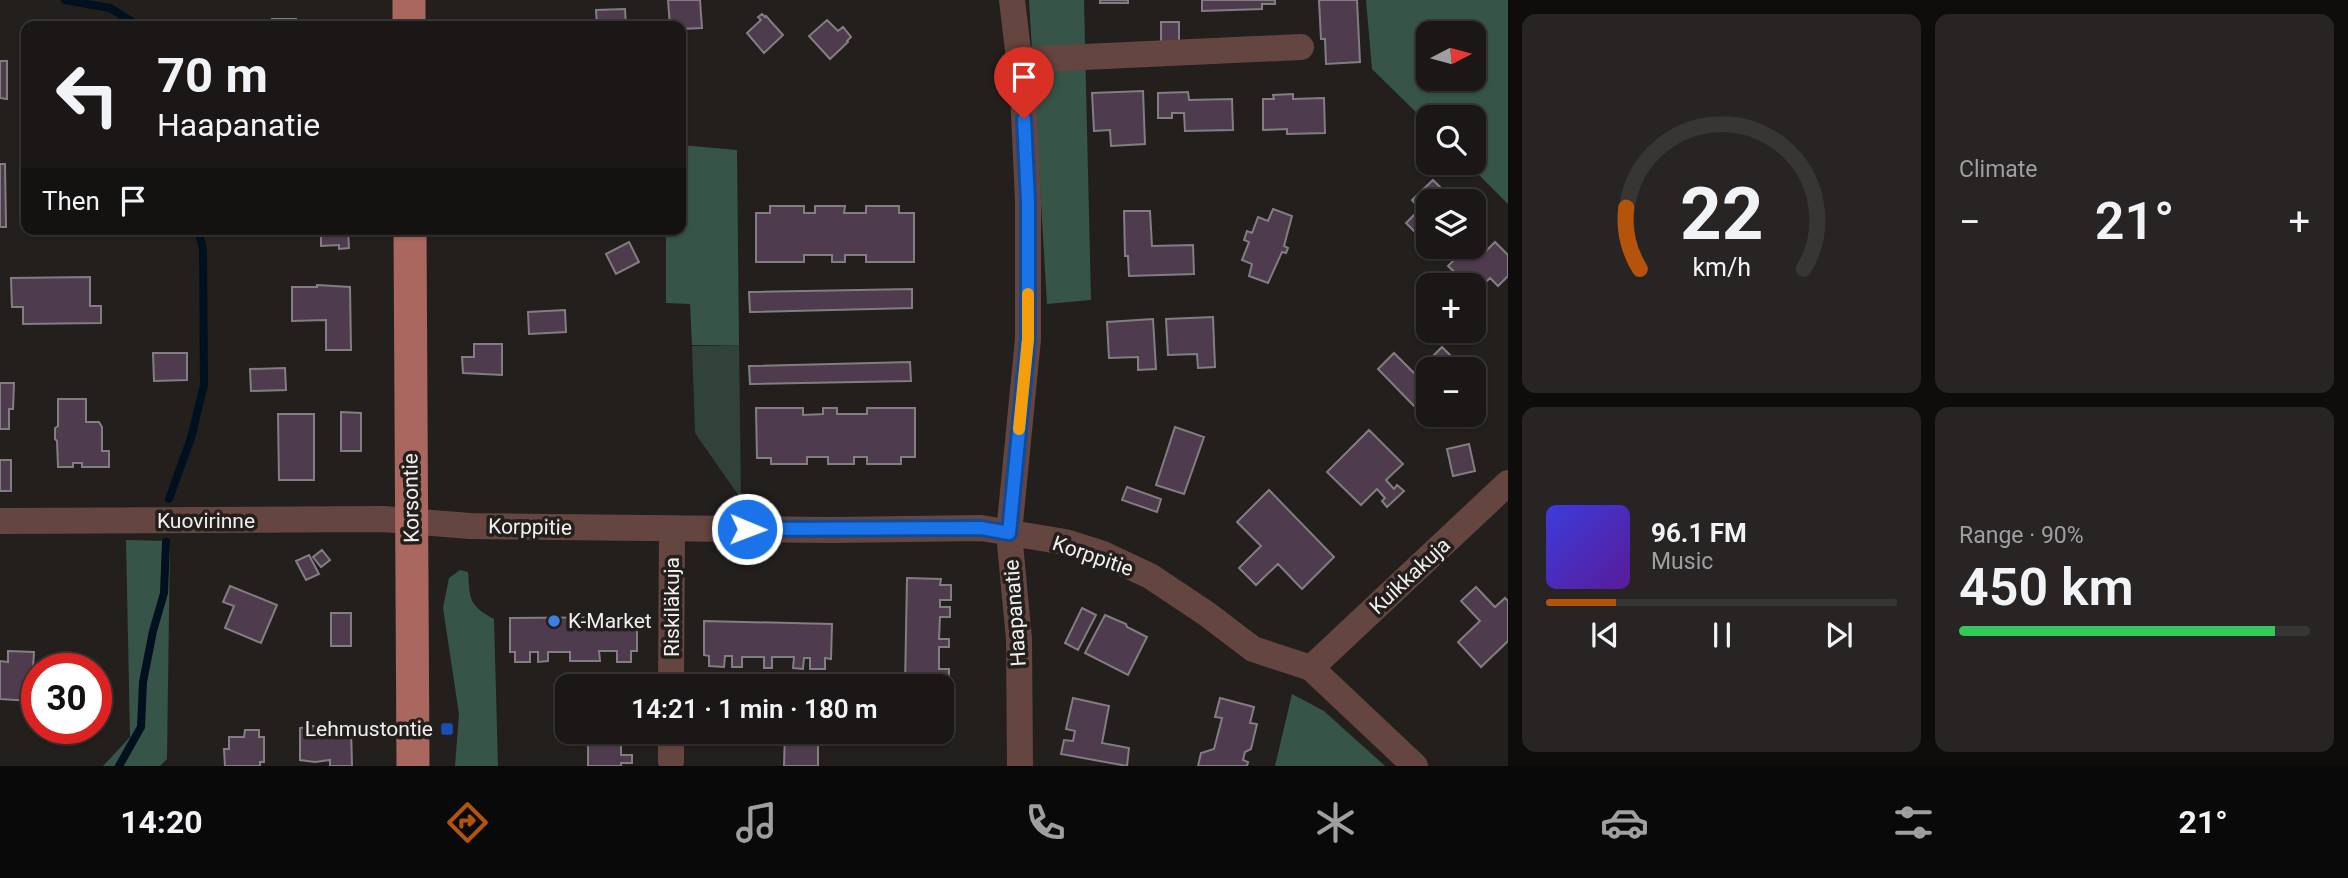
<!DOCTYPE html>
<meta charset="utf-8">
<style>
:root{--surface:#1a1716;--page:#272423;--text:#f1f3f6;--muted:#9f9fa1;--line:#383635;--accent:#b45309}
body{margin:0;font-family:Roboto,sans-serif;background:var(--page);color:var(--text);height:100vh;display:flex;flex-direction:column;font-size:26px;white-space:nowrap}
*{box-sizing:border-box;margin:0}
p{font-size:23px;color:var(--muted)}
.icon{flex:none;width:38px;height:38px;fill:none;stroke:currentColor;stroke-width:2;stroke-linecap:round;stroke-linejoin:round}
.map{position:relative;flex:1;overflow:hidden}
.sheet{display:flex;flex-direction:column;gap:14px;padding:14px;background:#0e0d0c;width:840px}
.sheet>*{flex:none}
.top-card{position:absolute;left:21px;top:21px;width:665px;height:214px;border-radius:14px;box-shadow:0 2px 5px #0004,0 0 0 2px var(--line);background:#1a1716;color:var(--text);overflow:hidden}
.needle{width:46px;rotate:84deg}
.fabs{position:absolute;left:1416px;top:21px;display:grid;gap:14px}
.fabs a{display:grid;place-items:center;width:70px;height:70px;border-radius:14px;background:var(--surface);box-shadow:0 2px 5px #0004,0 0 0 2px var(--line);font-size:35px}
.speed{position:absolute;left:21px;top:653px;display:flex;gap:14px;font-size:35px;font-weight:700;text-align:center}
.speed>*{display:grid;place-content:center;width:91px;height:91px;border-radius:50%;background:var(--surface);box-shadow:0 2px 5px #0004,0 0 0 2px var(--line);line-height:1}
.speed .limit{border:10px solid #d22;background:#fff;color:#111}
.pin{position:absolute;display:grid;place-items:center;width:60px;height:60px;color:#fff;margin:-72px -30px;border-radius:50% 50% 50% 0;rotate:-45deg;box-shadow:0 0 7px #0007}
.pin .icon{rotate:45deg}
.me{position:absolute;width:77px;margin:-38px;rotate:91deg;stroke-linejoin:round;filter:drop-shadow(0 0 5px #0008)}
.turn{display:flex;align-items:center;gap:24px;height:147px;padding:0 21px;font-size:32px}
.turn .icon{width:91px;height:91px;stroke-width:2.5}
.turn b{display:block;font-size:49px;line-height:60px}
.then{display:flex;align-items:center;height:66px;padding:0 21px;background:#0003;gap:14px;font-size:26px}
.big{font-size:52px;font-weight:600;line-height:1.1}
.sheet .widget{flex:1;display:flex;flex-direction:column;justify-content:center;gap:10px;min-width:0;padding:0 24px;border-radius:14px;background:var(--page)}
.sheet .dial{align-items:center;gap:0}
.dial svg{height:182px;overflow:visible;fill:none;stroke:var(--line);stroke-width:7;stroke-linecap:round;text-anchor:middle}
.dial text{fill:var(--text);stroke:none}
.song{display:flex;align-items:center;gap:21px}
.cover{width:84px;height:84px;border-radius:10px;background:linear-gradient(135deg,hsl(240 70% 55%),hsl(270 70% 35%))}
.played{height:7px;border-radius:4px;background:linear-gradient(90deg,var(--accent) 20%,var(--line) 20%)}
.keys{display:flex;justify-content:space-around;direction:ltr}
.heat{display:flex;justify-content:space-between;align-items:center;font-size:38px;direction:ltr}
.charge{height:10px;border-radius:5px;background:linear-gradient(90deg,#34c759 90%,var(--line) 0)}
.sheet .tiles{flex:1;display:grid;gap:14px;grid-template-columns:repeat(2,1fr)}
.trip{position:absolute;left:555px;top:674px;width:399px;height:70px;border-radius:14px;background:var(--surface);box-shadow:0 2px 5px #0004,0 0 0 2px var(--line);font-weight:600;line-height:70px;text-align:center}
.tab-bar{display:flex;height:112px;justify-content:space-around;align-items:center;background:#0a0909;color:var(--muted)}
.tab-bar .icon{width:49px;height:49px}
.tab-bar .active{color:var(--accent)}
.tab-bar b{font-size:32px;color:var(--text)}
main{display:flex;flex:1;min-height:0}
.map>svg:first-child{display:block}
.green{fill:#30423a}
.forest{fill:#365447;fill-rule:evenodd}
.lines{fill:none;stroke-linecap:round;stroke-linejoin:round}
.stream{stroke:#00101f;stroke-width:8}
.building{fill:#4f3b4e;stroke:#817e81;stroke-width:2}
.minor{stroke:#654540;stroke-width:26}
.major{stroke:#a9675f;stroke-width:33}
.route-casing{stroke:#114b97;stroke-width:18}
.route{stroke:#1a73e8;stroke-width:12}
.slow{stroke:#f59e0b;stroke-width:12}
.shop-dot{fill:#3f7fe0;stroke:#221f1d;stroke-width:2.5}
.transit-dot{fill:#1a4fb4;stroke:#221f1d;stroke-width:2.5}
.labels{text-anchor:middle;stroke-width:7;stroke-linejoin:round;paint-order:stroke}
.street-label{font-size:21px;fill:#f1efee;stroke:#221f1d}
.poi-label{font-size:21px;fill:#f1efee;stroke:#221f1d;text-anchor:start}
</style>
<main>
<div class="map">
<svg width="1508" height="766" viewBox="0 0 1508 766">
<rect width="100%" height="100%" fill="#221f1d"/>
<path class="green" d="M739,345L741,499L695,433L692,346Z"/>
<path class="forest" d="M1029,0H1084L1091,300L1047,304Z
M1366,0H1508V204L1467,163H1474V117H1428V124L1372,69ZM1428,33H1474V79H1428Z
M681,145L737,150L739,345H692L690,304L666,303V229H681Z
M126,540L170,541L167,759L160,766H103L130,737Z
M460,570L468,572C470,599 468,605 494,619L498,766H455L459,714L443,608L449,578Z
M1292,694L1324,711L1385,766H1275Z"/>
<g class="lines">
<path class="stream" d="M65,0L110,8L139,26
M169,499L191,438L204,385L203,249L198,229
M119,766L141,727L143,682L153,631L164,593L166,542"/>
</g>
<path class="building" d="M668,0H700L702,28L681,29V26H670Z
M1100,0H1128V3H1100Z
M1202,0H1275V4H1262V9L1202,11Z
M1319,0H1357L1360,62L1326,64L1325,39H1321Z
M625,9L626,26H597L596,10Z
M762,14L765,17L766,16L783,35L764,53L747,33L761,20L758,17Z
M272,19H296V26H272Z
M827,20L838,31L843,27L851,37L847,41L848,42L830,59L809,36Z
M1161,22H1179V47H1161Z
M0,61H7V99L0,98Z
M1143,91L1145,144L1111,146L1110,130L1094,131L1092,93Z
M1188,92L1189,100L1232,99L1233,130L1185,131L1184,113H1172V118H1158V93Z
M1293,94V99L1324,98L1325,133L1287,134V129L1263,130V99H1274L1273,95Z
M0,164H5L6,227H0Z
M1433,180L1454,201H1428V245L1406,223L1420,209L1412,200Z
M770,206H804V213H815V206H845L844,213H866V206H899V213H914V262H866V255H845V262H832V255H804V262H756V213H770Z
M1273,209L1292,216L1284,246L1288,248L1286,253L1282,252L1268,283L1249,276L1252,264L1242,260L1249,242L1244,240L1247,231L1252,233L1258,217L1268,221Z
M1124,211H1150L1152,246L1193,245L1194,274L1129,276L1128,256H1125Z
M140,229H162V232H140Z
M321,229H348L349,248L339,249V245L321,246Z
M1474,241L1485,252L1495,242L1508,255V276L1498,286L1490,278L1475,293L1474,285H1468L1448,266L1453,261L1438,247H1474Z
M629,242L639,262L616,274L606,254Z
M90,277V306H101V323L23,324V307H12L11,278Z
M317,285L350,287L351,350H326V320L292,321V287H317Z
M912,289V308L750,312L749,292Z
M565,310L566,332L529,334L528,312Z
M1213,317L1215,367L1198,368L1197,354L1168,355L1166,319Z
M1153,319L1156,369L1138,370V357L1109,358L1107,322Z
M474,344H502V375L463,373L462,357H474Z
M1442,347L1460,365L1455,369H1428V396L1416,408L1378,369L1394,353L1415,374Z
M153,353H187V380L154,381Z
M910,362L911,381L750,384L749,366Z
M285,368L286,390L251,391L250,369Z
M0,383H14L13,409H9V429H0Z
M58,399H86V422H99L102,427V451H109V467H82V463H73V467H58L57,441L55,439V428L58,426Z
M756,408H803V415L823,414V408H837V414H867V408H915V457H901V464H867V457H854V464H828V457H807V464H771V458H757Z
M341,412L361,413V451H341Z
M278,414H314V480H279Z
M1175,427L1204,437L1184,494L1156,485Z
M1369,430L1403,464L1386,480L1394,489L1397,485L1404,491L1387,507L1382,501L1385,498L1377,489L1361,505L1327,472Z
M1469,444L1475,471L1453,476L1447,449Z
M0,460H11V491H0Z
M1127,487L1161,499L1157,512L1122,500Z
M1269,490L1334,557L1302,589L1278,564L1256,585L1239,568L1261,546L1237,522Z
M322,550L330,560L321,567L313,557Z
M309,555L319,574L306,580L296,561Z
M907,578L941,579L940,585H951V600H940V607H950V617H940L939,639H949V647H939V669H949V679L939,678V686H905Z
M230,586L277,605L261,643L225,628L234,606L223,602Z
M1476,587L1495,607L1505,598L1508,601V641L1481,667L1458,642L1480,621L1461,601Z
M1082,608L1096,615L1078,650L1065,643Z
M331,613H351V646H331Z
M1105,615L1126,624L1127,627L1147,637L1128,675L1085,653Z
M637,617V651H631V662H617V651H599L600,661H570V652H548V661L538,662V652H530V662H515V652H510V618Z
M704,621L832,624L831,659L825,658V669H810V658H804L803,669L793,668L794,657H772V668H764V657H742V667H732V656H725L724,667L709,666V656L704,655Z
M8,651L34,652L31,701L0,699V661L8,662Z
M942,686H949V701H942Z
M1073,698L1109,706L1102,743L1129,748L1127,766L1061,754L1064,740L1073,741L1075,731L1066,729Z
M1220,698L1254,707L1250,723L1257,724L1251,749L1245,752L1243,760L1248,762L1247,766H1198L1201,753L1214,749L1222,718L1215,717Z
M312,726L351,728L352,766H330V760L315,762L300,760V728Z
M245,730H259V737H264V762H260V766H225L224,749H229V737H244Z
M588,732H632L621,733V755H632V763H621V766H588Z
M785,732H828V739L818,738V766H784Z"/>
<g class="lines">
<path class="minor" d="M1012,0L1023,92L1028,201V339L1009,533L1019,639L1020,766
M1019,60L1301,47
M0,521L383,519L470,526L832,530L981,528L1065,542L1103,554L1150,576L1207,614L1253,649L1311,668L1415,766
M1311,668L1508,483
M671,686L672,529
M671,761V732"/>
<path class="major" d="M409,0V26
M410,229L413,766"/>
</g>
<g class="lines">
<defs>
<path id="route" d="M747,529L981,528L1009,533L1028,339V201L1024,119"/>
</defs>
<use href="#route" class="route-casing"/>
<use href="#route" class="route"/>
<path class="slow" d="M1019,429L1028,339V294"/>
</g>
<circle class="shop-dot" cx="554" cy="621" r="7"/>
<rect class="transit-dot" x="440" y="722" width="14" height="14" rx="3.5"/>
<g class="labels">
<g class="street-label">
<text transform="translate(411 498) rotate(-91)" y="7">Korsontie</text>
<text x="206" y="528">Kuovirinne</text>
<text transform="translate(530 527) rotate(1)" y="7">Korppitie</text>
<text transform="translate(1093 556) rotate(19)" y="7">Korppitie</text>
<text transform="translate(1410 576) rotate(-43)" y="7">Kuikkakuja</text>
<text transform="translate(672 607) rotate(-90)" y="7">Riskiläkuja</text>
<text transform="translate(1015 613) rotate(-94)" y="7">Haapanatie</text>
</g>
<g class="poi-label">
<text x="568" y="628">K-Market</text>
<text x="433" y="736" text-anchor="end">Lehmustontie</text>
</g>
</g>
</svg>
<div class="fabs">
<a><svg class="needle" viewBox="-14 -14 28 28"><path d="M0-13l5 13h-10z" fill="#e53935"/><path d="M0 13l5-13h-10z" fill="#9f9fa1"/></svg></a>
<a><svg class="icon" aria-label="search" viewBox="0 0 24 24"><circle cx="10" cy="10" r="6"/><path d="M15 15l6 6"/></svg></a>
<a><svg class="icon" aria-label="layers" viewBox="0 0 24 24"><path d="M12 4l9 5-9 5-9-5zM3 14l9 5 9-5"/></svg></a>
<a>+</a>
<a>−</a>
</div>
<div class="speed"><div class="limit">30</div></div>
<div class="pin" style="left:1024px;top:119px;background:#d93025"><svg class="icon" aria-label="arrive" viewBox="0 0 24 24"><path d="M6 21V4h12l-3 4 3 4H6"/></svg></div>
<svg class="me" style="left:747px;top:529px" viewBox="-20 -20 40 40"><circle r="17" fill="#1a73e8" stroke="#fff" stroke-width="3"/><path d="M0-11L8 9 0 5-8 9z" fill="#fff"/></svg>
<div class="trip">14:21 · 1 min · 180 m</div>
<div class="top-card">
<div class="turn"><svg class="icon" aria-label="left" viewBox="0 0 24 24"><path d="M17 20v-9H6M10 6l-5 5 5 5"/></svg><div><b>70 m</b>Haapanatie</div></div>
<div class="then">Then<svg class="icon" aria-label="arrive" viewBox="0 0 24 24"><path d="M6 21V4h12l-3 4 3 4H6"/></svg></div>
</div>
</div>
<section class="sheet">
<div class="tiles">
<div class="widget dial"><svg viewBox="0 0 100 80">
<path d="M14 69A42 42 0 1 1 86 69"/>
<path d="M14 69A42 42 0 0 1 8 42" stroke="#b45309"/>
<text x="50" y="56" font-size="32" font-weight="700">22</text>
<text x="50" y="72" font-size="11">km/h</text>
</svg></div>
<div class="widget"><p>Climate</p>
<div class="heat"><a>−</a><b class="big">21°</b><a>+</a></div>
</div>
<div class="widget">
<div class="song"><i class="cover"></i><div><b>96.1 FM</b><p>Music</p></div></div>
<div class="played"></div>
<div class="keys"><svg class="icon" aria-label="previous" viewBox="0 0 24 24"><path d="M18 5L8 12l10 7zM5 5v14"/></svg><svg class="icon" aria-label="pause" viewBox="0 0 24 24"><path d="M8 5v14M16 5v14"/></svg><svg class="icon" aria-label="next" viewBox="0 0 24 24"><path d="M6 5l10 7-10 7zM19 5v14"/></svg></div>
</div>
<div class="widget"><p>Range · 90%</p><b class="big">450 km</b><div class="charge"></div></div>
</div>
</section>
</main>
<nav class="tab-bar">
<b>14:20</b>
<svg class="icon active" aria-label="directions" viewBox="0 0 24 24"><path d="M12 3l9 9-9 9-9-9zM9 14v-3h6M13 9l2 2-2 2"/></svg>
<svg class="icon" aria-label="music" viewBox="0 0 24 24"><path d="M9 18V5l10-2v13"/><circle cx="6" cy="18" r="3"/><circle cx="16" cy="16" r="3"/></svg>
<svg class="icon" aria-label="phone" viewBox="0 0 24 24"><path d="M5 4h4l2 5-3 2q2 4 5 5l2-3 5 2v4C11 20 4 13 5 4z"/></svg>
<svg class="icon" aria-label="climate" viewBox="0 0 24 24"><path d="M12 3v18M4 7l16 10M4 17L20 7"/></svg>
<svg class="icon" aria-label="car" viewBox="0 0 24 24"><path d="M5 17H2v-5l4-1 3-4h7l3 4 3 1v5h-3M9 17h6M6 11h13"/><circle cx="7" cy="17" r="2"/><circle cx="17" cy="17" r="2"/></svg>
<svg class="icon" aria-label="filters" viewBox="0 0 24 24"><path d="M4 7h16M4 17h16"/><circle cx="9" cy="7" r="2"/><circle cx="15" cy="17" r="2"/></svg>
<b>21°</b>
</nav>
